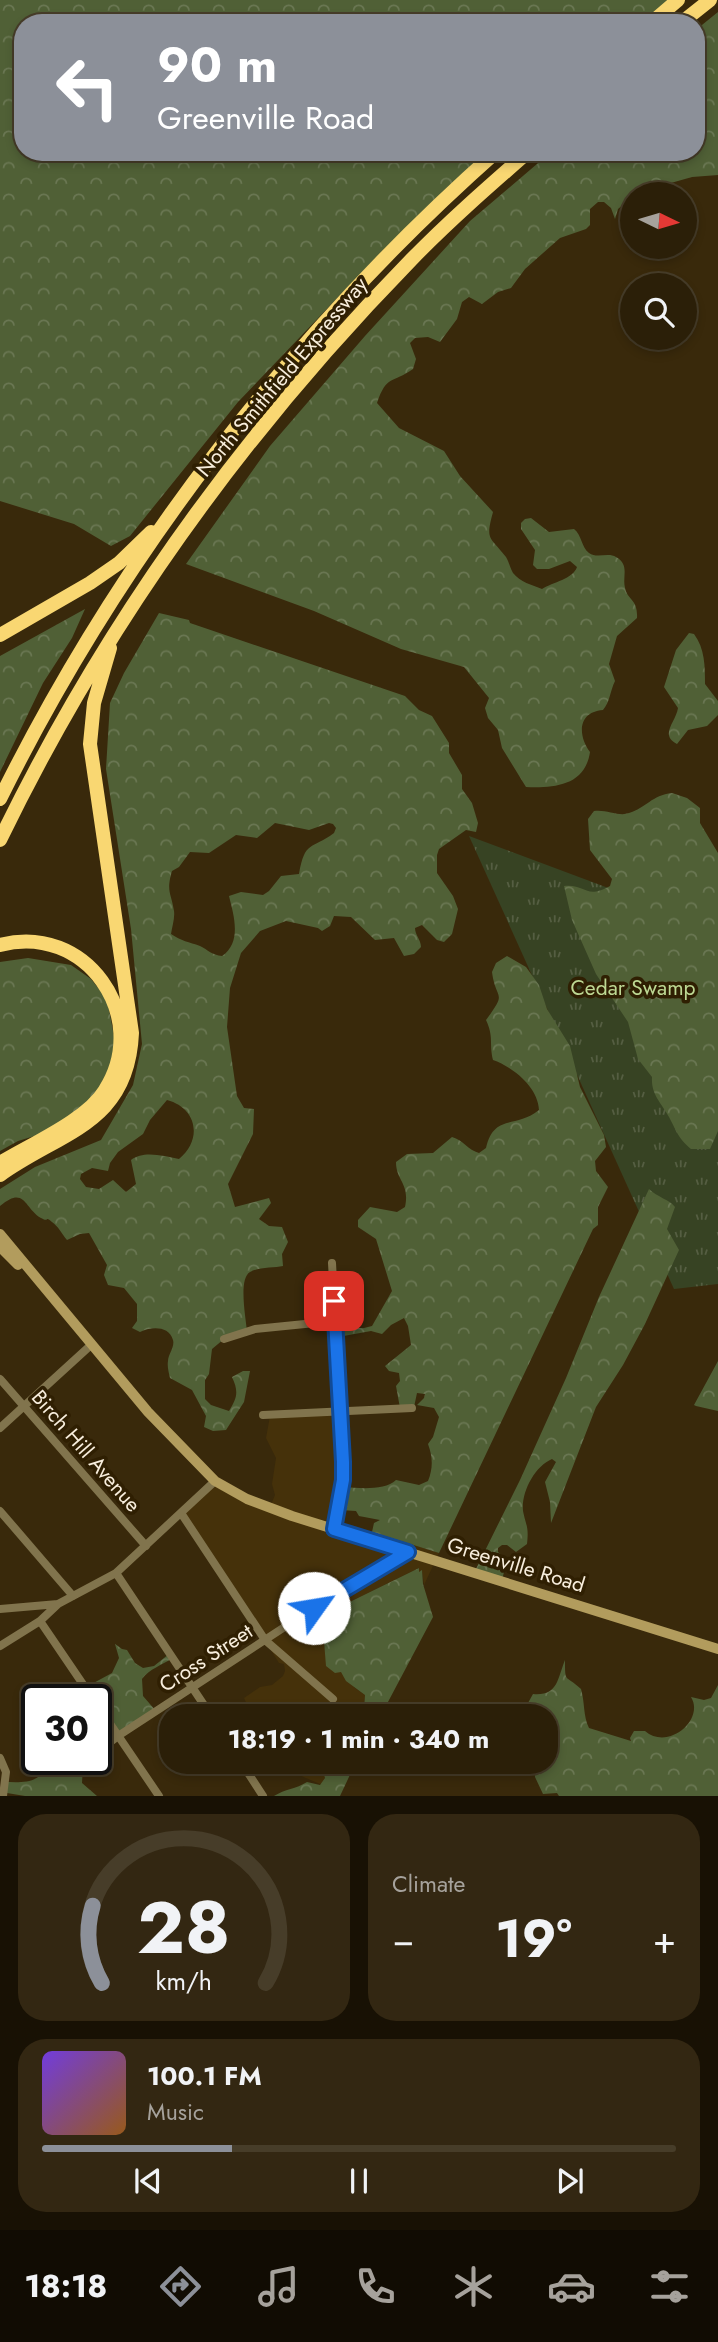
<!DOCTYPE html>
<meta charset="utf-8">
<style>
:root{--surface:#2b1f08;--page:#332712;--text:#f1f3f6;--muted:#a6a29c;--line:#473d29;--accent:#8c9099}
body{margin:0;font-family:Jost,sans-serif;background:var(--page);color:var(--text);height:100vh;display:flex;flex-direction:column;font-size:26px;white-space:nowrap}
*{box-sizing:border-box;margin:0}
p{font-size:23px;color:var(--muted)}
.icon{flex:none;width:38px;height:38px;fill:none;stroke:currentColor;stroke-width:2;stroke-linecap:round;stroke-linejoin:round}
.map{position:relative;height:1796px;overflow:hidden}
.side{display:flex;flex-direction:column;gap:18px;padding:18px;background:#181104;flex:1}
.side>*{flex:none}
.hud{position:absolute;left:14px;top:14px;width:691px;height:147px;border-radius:28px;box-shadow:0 4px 10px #0003,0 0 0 2px var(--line);background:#8c9099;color:#fff;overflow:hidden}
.needle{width:46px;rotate:95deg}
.buttons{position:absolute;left:620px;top:182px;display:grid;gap:14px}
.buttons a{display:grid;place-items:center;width:77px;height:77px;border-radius:50%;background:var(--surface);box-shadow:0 4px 10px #0003,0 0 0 2px var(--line);font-size:35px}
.speed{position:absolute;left:21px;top:1684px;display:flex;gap:14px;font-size:35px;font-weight:700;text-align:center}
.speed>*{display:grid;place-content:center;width:91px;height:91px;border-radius:50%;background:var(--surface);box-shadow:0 4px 10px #0003,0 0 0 2px var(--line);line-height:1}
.speed .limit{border:4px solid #111;border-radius:10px;background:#fff;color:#111}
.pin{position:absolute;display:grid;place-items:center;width:60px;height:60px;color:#fff;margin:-30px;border-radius:14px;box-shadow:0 4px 10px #0006}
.me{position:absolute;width:77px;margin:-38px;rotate:58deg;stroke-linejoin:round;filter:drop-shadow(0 0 5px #0008)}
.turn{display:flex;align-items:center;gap:24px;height:147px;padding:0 28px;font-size:32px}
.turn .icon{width:91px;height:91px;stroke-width:2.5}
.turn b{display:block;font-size:49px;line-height:60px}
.big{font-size:52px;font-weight:700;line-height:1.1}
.side .tile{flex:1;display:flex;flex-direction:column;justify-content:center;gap:10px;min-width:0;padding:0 24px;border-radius:28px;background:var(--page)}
.side .dial{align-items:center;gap:0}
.dial svg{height:182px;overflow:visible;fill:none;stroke:var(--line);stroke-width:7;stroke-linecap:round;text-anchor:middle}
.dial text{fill:var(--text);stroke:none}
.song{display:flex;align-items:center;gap:21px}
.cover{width:84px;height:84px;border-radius:10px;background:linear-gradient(135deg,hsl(260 70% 55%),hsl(30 70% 35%))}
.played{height:7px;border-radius:4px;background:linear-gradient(90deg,var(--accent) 30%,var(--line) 30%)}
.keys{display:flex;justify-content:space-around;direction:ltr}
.heat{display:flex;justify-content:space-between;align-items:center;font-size:38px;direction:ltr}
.side .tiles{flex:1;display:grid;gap:18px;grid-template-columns:1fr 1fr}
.tile:last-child{grid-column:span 2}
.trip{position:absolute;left:159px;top:1704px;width:399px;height:70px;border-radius:28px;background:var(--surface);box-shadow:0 4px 10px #0003,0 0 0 2px var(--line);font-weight:700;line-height:70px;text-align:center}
.menu{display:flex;height:112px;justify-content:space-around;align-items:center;background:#110c03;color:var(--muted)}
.menu .icon{width:49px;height:49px}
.menu .selected{color:var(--accent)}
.menu b{font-size:32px;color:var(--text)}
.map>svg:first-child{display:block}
.built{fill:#45310a}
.grass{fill:url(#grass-tufts)}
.forest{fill:url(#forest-crowns);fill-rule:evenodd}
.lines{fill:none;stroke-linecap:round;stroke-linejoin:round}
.street{stroke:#81744d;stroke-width:8}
.secondary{stroke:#b29c5d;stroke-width:10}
.highway{stroke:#f9d772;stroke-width:14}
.route-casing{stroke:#114b97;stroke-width:18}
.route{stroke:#1a73e8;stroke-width:12}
.labels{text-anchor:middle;stroke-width:7;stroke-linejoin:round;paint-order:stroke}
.street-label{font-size:21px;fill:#f8eedd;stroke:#2f1f02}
.park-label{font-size:21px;fill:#bdd893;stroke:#2f1f02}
</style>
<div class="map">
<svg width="718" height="1796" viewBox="0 0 718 1796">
<defs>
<pattern id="grass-tufts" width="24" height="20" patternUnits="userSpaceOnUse" patternTransform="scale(1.75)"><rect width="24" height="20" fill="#374323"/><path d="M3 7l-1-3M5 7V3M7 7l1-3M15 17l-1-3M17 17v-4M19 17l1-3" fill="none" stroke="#555e42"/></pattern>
<pattern id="forest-crowns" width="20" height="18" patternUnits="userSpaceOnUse" patternTransform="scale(1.75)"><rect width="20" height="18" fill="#506036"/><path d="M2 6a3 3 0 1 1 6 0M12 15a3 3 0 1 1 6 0" fill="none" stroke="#6a7753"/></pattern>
</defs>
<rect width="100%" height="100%" fill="#39290b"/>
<path class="built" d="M341,1411L345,1464L336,1528L368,1539L371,1531L439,1553L424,1585L422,1571L419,1572V1568L313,1620L311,1623L324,1641L327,1666L341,1672L355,1688L365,1695L364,1709L359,1717H253L244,1698L260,1687L272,1685L283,1676L285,1671L284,1664L279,1663L183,1511L212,1485L270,1507L275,1495L272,1484L276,1458L266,1438L270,1416Z
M293,1762H331L327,1767L324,1782L320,1784L292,1772Z"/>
<path class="grass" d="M469,836L718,929V1284L674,1289Z"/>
<path class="forest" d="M0,0H677L649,23H23V152H495L385,248L238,402L130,536L111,546L74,524L0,501Z
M718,12V175L692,177L632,194V197L618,209L615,219L611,208L604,202H598L590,209V225L586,229L560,238L525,269L511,288L498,292L482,304L469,297L462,302L457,319L440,342L428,337L415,338L410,343L416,359L413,369C392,384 387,374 377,403L399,428L444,451L460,476L493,512C485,541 490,536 506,557C509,562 510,568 513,573C520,582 532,585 542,589C553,582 573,579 577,567L570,561L549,569H537L533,565L535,550L521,529V523L525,519L531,518L549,532L574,529C582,535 581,547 589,553C597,559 608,552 616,557C630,565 622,576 625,588C628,601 638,599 637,618L617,636L609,664L615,681C610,691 610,702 603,710C577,712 578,736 590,752C585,786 554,788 526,787L502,748L498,730L488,718L485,708L489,698L464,667L401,649L314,611L186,564L270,446L365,336L470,221L551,152H696L697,29Z
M85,609L72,638L43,683L0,772V656Z
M159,613L189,620L190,623L405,696L419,710L432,716L449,743V753L462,775V789L472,803L478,823L476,832L466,830L439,849L437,855V873L453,896L458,909L452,934L444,942L437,940L422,925L415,928C415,935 421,940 421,947L414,954L404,956L394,938L375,940L351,917L334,916L330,926L322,931L318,928L286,921L260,931L241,953L230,988L227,1027L237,1096L244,1108L254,1109L253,1134L228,1184L235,1207L269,1198L271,1203L259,1219L269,1226L282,1227L288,1242L282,1254L283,1266C274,1268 258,1267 250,1272C238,1279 246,1318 247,1332L224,1339L212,1349L209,1374L205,1380V1399L211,1405L229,1411C237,1398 239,1392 232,1377L243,1371H250L244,1402L226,1430L213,1431L204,1427L206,1416L192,1390L170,1378C169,1373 167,1367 168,1361C168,1354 175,1347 173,1340C169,1325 150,1327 140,1332L132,1328L137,1321V1304L124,1288L108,1285L104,1275L107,1265L89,1233L80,1234L67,1240C62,1234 58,1226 52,1222C44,1215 50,1223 41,1218C24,1208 25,1185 0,1206V1189L35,1167L101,1140L133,1085L142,1044L131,929L106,769L110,703L124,673ZM275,823L309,830L329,823L333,824L336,828L334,833C311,850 305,840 299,874L281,876L269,891L263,895L241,892L229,896C234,916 242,942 222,956C212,955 208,950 200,946C189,942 181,941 171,934C172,927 175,918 174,911C171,892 166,892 172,871L179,867L190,852L209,853L236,835L257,838ZM167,1100C197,1108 203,1139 179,1159C163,1156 144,1150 131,1160L136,1184L126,1192L113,1180L99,1189L86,1187L80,1179L81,1174L92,1168L108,1171L110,1163L118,1152L143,1134L150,1120Z
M689,633L694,634C705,649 705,666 705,684L718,701V715L707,726L688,730L677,744C659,735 676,722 678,708L664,687L676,650Z
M672,793L687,798L700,808V823L718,853V1131L710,1149H691C678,1138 677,1132 669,1117C661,1102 651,1095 652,1077L638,1059L628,1022L596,974L572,920L564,886C587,884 585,900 610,886L612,879L590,850L588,819L594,811C606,809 619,817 629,813C646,808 652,795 672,793Z
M507,956L526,967L539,985L547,1009L570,1046L580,1087L604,1135L606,1147L595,1161L596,1171L608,1187L598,1207V1225L593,1229L439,1553L372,1532L374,1523L380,1520L359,1516L356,1511L340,1510L344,1487C358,1488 385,1491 396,1480L419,1485L428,1481C433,1468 433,1458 428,1444L433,1437L439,1417L434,1408L417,1405L424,1398L425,1394L417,1393L414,1407L400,1408L396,1386L400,1381L399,1373L389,1371L385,1366L411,1345L408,1326L404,1318L391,1325L382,1334L371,1331L338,1337L336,1328H364L372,1326L392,1291L376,1239L358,1227V1220L370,1207L397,1212L405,1207C410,1183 396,1181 396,1162L407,1154L433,1153L452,1137C463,1140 468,1150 479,1153L486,1148C494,1113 516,1129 539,1110C538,1087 513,1067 493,1060C489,1043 494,1037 486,1020C508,990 496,1002 492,972L496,963Z
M28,958L71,965L91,979L107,999L118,1057L97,1096L51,1131L18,1141L0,1151V962Z
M649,1189C657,1197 670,1200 675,1207L667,1229L679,1250L645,1324L623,1365L596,1407L551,1523L550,1502L545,1482L556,1462L552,1459C535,1466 521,1492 523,1511C526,1526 529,1526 527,1544L516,1552L507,1545H502L498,1548V1552L507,1560L502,1580L475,1571L520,1480L566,1378L599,1297Z
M718,1361V1411L696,1406L694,1405Z
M419,1568V1572L422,1570L423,1584L433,1617L380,1717H359L364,1709L365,1695L346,1681L341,1672L335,1673L326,1666L324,1641L311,1623L313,1620Z
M115,1644L122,1649L127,1650L135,1663L143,1668L154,1666L169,1654L173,1658C162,1665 149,1669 142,1679L143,1696L156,1711L118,1735L88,1686L112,1673L119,1658Z
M565,1660C565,1684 565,1674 581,1689C585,1703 583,1716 589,1728L631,1741L630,1738L634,1731H645C668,1751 705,1720 691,1697L704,1700L711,1698L718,1685V1796H559L557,1793L543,1794L535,1777L534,1762H546V1717H528V1703L533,1694C558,1696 557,1680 565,1660Z
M64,1760L83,1764L82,1783L97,1796H25L1,1792L3,1782C20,1782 39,1785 46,1766Z
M331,1762H356L340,1796H274C285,1789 296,1789 307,1782L320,1785L325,1778L322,1767H327Z"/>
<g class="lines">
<path class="street" d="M332,1263L343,1462V1480L334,1529
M224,1339L255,1329L335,1321
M0,1379L146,1546
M263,1415L412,1408
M0,1428L91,1345
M0,1511L73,1596
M181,1513L265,1640L333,1699
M116,1573L212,1717
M58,1604L40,1621L93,1699
M0,1609L58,1604L116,1573L215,1481
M0,1646L40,1621
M96,1703L159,1796
M96,1753L118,1736L335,1594L408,1552
M0,1758L6,1772L3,1796
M241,1762L263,1796
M77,1765L87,1759"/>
<path class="secondary" d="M0,1234L148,1412L215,1481L247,1499L292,1516L718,1649
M0,1247L18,1265"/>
<path class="highway" d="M651,23L678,0
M681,23L710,0
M0,635L90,583L119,563L151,532
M0,799C121,554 292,333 496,152
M0,840C104,625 244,431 411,260C448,222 488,187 528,152
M0,945C85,922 152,1016 105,1090C87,1120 31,1144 0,1163
M0,1175C61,1131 128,1125 132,1033L90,744L94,703L110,648"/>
</g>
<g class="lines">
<defs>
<path id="route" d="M314,1608L408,1552L334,1529L343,1480V1462L334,1301"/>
</defs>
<use href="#route" class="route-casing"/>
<use href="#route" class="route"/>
</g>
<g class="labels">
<g class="street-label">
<text transform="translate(282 377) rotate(-50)" y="7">North Smithfield Expressway</text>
<text transform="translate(86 1451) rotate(49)" y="7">Birch Hill Avenue</text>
<text transform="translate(516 1565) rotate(17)" y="7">Greenville Road</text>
<text transform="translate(206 1658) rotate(-33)" y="7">Cross Street</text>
</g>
<g class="park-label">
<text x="633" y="995">Cedar Swamp</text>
</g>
</g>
</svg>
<div class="buttons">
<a><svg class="needle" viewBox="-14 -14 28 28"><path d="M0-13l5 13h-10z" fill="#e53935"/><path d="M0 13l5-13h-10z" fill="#a6a29c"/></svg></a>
<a><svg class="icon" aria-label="search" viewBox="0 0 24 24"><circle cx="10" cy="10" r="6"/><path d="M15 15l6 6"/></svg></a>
</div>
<div class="speed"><div class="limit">30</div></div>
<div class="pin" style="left:334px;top:1301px;background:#d93025"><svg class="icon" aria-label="arrive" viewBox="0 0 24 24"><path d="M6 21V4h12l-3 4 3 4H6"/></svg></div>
<svg class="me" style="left:314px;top:1608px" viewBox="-20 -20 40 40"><circle r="19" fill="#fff"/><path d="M0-13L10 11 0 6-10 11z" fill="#1a73e8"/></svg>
<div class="trip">18:19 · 1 min · 340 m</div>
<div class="hud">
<div class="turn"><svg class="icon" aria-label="left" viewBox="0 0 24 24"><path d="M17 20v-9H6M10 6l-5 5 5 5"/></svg><div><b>90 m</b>Greenville Road</div></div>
</div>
</div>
<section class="side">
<div class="tiles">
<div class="tile dial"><svg viewBox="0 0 100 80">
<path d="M14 69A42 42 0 1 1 86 69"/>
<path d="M14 69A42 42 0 0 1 10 35" stroke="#8c9099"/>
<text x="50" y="56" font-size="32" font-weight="700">28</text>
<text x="50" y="72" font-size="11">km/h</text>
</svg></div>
<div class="tile"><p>Climate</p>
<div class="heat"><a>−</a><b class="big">19°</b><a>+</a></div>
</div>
<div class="tile">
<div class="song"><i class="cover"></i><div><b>100.1 FM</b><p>Music</p></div></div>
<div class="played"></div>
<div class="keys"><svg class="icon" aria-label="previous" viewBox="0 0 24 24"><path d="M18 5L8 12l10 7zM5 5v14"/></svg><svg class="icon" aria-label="pause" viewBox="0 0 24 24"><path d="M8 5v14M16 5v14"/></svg><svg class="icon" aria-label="next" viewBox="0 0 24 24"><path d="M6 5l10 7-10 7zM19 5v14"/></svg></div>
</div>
</div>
</section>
<nav class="menu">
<b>18:18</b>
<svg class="icon selected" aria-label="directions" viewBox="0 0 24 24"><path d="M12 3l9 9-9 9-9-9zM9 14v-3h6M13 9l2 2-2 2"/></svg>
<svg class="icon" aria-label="music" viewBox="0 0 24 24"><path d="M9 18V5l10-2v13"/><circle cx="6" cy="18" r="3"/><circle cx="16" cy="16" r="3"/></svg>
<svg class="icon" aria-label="phone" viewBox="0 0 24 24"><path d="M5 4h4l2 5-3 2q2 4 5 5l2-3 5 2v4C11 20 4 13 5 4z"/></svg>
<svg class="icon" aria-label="climate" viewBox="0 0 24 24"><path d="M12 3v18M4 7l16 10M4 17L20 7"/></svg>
<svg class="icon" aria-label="car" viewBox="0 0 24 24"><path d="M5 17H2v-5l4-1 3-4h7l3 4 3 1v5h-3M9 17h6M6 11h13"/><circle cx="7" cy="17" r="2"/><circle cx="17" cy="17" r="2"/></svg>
<svg class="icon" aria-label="filters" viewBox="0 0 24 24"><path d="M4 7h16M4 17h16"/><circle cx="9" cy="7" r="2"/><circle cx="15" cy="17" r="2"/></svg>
</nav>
